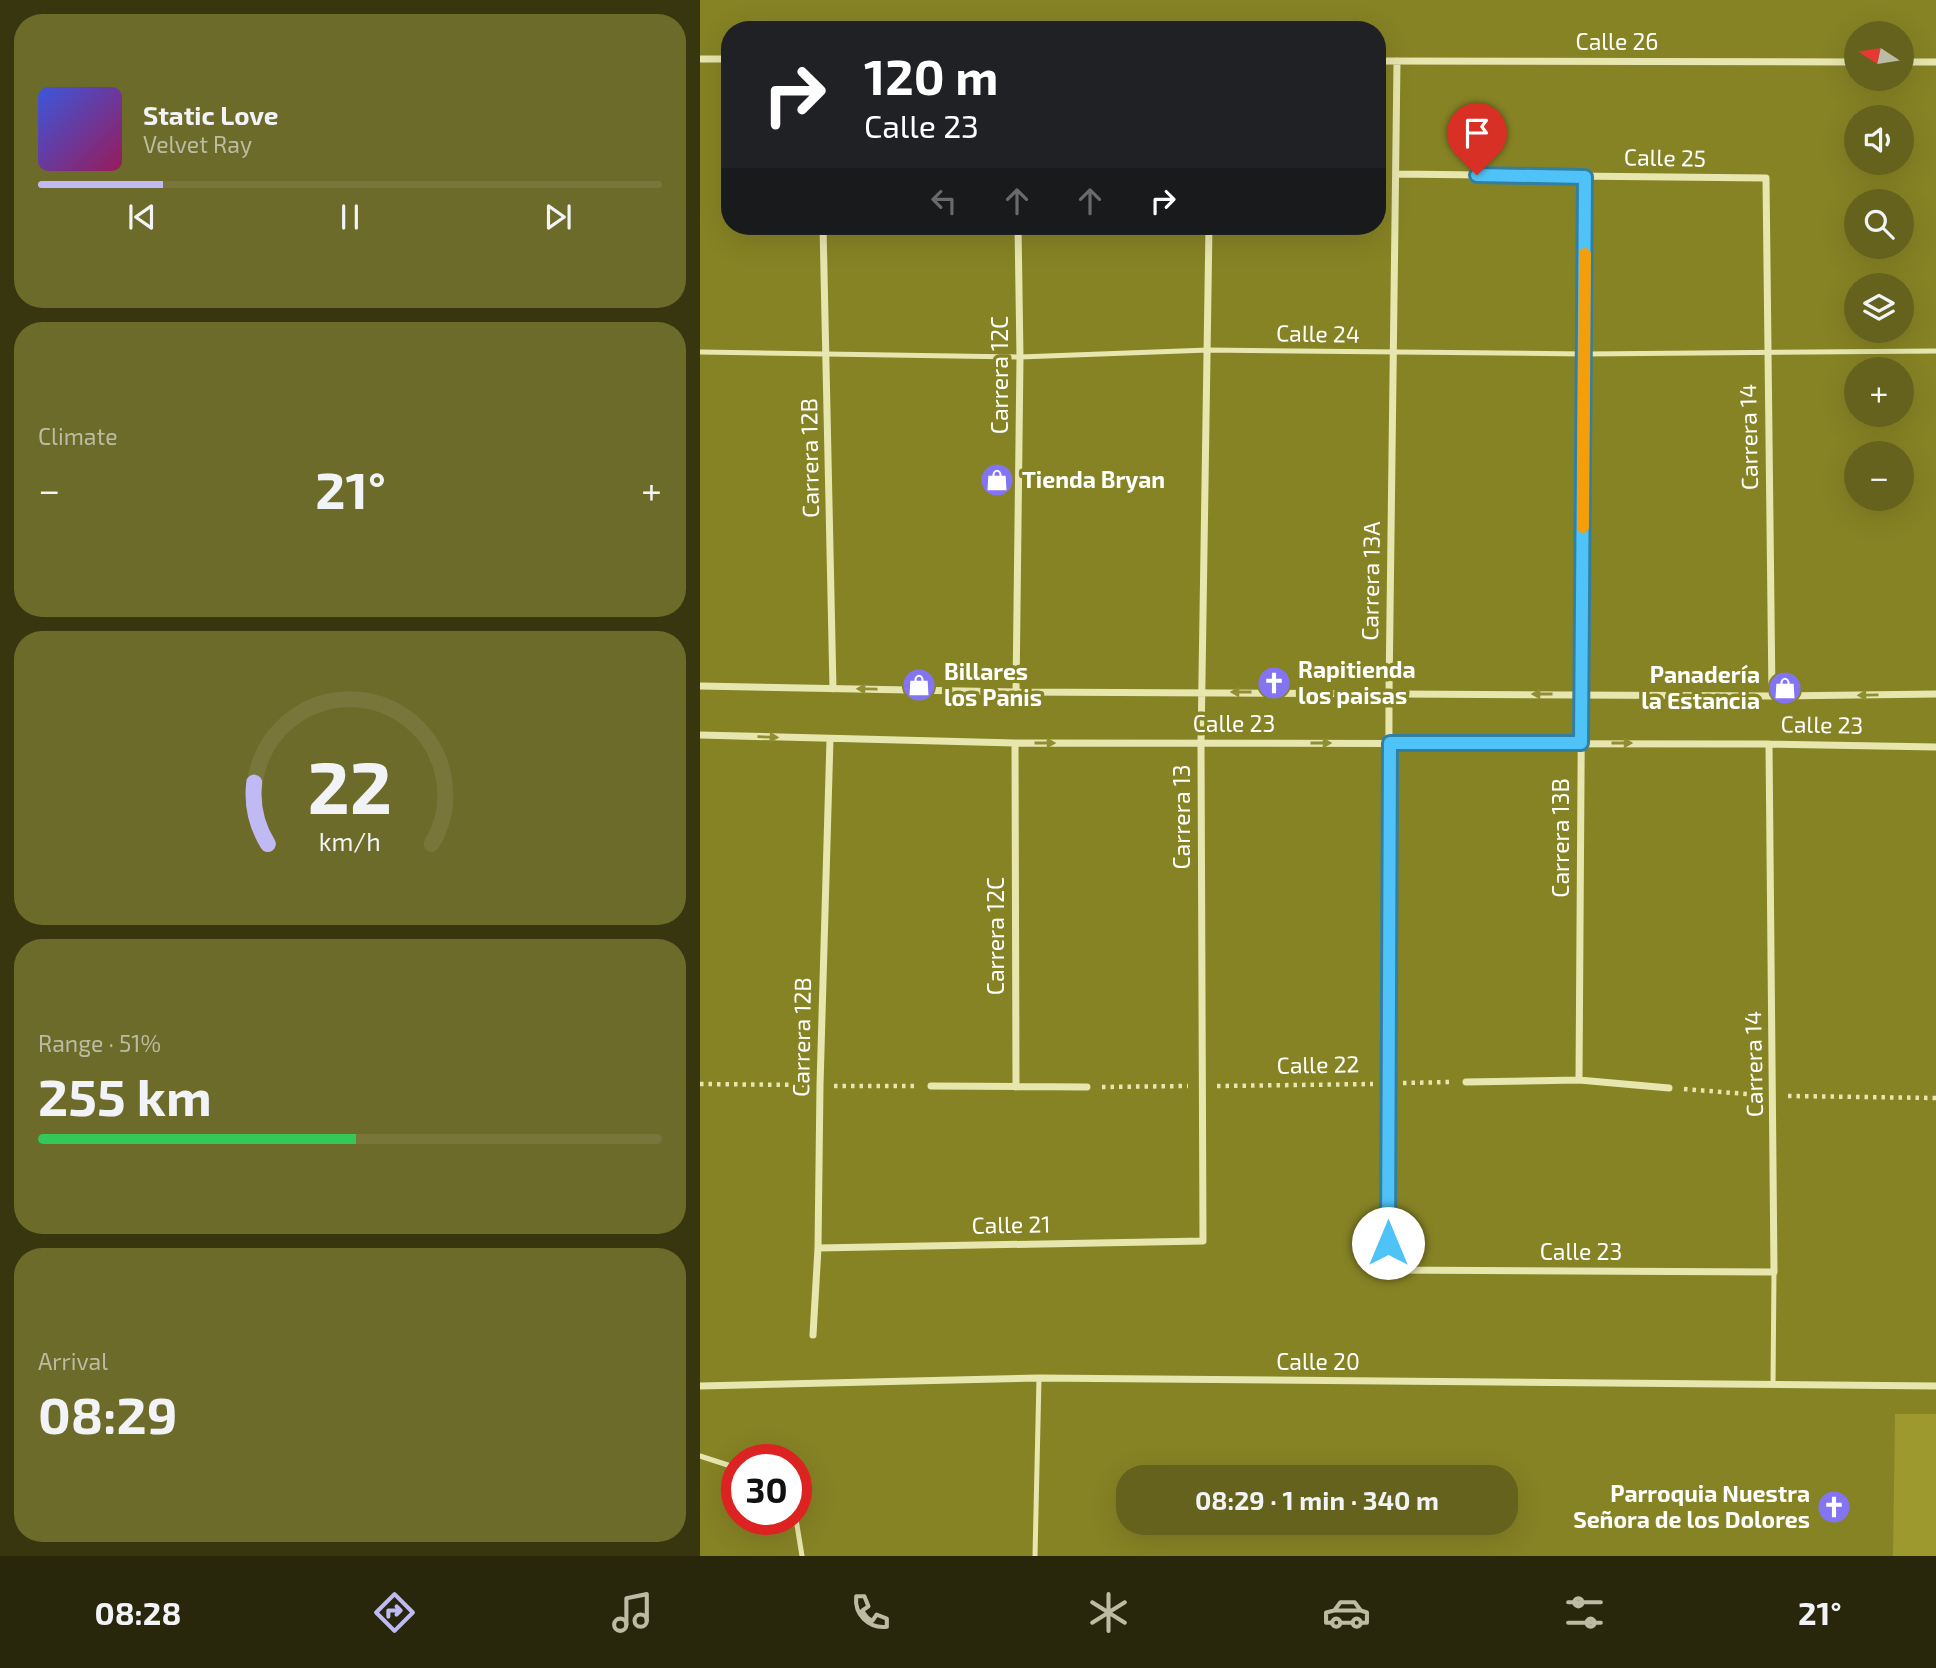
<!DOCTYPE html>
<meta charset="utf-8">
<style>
:root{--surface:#64621c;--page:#6c6b29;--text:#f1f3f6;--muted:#bbbca3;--line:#78763b;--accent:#c0baf4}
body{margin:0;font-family:"Exo 2",sans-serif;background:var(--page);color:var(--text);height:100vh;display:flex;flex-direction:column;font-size:26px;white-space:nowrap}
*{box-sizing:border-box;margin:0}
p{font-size:23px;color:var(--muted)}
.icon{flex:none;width:38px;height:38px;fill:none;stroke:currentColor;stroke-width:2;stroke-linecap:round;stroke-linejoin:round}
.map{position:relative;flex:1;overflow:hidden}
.panel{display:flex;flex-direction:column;gap:14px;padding:14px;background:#37360f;width:700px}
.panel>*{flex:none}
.guide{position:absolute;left:21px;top:21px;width:665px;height:214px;border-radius:28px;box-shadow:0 7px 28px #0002;background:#202124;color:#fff;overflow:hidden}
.needle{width:46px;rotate:282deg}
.buttons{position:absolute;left:1144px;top:21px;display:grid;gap:14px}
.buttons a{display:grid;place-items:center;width:70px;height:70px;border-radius:50%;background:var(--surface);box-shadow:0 7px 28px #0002;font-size:35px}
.speed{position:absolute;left:21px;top:1444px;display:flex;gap:14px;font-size:35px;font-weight:700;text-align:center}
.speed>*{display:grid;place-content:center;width:91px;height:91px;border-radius:50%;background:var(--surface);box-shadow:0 7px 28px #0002;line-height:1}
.speed .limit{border:10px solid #d22;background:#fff;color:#111}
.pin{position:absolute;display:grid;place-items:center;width:60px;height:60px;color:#fff;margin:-72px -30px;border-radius:50% 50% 50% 0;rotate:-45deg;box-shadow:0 0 7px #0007}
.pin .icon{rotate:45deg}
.me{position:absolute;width:77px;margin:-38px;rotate:0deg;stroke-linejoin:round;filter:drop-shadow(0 0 5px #0008)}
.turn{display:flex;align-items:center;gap:24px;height:147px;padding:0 28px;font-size:32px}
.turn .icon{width:91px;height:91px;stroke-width:2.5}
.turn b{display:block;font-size:49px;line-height:60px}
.lanes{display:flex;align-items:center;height:66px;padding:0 28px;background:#0003;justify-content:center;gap:35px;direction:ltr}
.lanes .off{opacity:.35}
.big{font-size:52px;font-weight:700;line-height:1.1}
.panel .widget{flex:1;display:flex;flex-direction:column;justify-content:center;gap:10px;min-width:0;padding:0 24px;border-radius:28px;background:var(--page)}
.panel .dial{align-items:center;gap:0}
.dial svg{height:182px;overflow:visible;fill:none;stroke:var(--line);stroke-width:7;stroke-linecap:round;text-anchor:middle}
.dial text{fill:var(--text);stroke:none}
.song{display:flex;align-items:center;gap:21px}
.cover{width:84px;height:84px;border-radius:10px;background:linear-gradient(135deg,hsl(230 70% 55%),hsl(330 70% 35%))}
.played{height:7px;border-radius:4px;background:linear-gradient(90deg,var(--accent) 20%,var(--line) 20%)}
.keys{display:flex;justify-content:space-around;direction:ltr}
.heat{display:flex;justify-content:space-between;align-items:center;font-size:38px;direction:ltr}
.charge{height:10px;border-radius:5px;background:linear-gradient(90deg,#34c759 51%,var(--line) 0)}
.trip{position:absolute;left:416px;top:1465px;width:402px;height:70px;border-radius:28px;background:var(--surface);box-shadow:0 7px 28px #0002;font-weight:700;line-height:70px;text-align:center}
.dock{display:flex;height:112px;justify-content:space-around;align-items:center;background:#28270b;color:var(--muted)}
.dock .icon{width:49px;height:49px}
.dock .current{color:var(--accent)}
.dock b{font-size:32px;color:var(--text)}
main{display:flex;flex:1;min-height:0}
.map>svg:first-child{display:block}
.green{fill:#9d992f}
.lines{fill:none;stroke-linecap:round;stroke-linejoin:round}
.path{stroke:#e8e6af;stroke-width:4.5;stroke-dasharray:3.5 5;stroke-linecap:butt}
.service{stroke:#e8e6af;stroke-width:5}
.minor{stroke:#e8e6af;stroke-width:7}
.oneway{fill:#908d33}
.route-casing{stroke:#337fa1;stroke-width:18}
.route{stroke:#4fc3f7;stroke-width:12}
.slow{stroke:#f59e0b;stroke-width:12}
.labels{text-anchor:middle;stroke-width:7;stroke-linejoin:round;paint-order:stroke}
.street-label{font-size:23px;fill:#fff;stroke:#868325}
.poi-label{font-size:23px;font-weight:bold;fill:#fff;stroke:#868325;text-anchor:start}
</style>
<main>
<section class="panel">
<div class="widget">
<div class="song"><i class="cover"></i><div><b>Static Love</b><p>Velvet Ray</p></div></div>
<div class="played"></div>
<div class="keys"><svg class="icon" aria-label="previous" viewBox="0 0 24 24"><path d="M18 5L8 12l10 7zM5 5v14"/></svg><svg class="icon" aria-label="pause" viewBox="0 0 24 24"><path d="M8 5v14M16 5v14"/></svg><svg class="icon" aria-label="next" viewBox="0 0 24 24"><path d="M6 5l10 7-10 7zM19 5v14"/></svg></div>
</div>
<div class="widget"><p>Climate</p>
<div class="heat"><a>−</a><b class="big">21°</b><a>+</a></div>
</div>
<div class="widget dial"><svg viewBox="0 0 100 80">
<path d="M14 69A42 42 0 1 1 86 69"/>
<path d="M14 69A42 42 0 0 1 8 42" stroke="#c0baf4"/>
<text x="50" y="56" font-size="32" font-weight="700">22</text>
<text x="50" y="72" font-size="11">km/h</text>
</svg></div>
<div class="widget"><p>Range · 51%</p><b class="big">255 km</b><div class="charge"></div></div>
<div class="widget"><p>Arrival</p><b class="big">08:29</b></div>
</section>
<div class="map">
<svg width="1236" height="1556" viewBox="0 0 1236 1556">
<rect width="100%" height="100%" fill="#868325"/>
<path class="green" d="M1195,1414H1236V1556H1193Z"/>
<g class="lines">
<path class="path" d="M703,1083L750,1082
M0,1084L104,1085
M134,1086H216
M517,1086L673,1084
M402,1087L488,1086
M984,1089L1059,1095
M1088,1096L1236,1098"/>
<path class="service" d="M0,352L320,357L508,350L885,354L1236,351
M1073,1385L1074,1272
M0,1456L37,1468
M96,1519L102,1556
M335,1556L339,1378"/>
<path class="minor" d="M0,59H30
M677,61L1157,62
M697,61L689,693L688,1270L1074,1272L1069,744
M1202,62H1236
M696,174L1066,178L1072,696
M123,226L133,689
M0,686L316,692L1072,696L1236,694
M316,692L320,357L318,226
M0,735L315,743L1069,744L1236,747
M315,743L316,1087
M879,1080L885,177
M766,1082L879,1080L969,1088
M231,1086L387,1087
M118,1248L503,1241L501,743L509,226
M113,1335L118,1248L120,1085L130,739
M0,1386L339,1378L1236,1386"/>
</g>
<defs><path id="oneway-solid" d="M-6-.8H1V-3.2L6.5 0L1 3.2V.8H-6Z" transform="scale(1.75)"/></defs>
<g class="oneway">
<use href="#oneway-solid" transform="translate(167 689) rotate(-179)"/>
<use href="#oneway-solid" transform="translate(541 692) rotate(-180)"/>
<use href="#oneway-solid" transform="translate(842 694) rotate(-180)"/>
<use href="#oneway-solid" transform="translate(1168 695) rotate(179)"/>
<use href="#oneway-solid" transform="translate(68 737) rotate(2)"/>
<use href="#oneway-solid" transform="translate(345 743)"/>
<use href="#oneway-solid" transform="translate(621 743)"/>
<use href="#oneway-solid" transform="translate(922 743)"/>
</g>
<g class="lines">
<defs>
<path id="route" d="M688,1243L690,743H881L885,177L777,175"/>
</defs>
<use href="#route" class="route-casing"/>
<use href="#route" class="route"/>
<path class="slow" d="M883,527L885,254"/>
</g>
<defs>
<symbol id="shop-disc" viewBox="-11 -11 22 22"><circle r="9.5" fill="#8374f2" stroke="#868325"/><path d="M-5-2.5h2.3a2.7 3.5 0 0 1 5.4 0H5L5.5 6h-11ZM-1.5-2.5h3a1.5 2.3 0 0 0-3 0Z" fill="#fff"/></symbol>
<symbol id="church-disc" viewBox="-11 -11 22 22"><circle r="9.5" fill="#8374f2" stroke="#868325"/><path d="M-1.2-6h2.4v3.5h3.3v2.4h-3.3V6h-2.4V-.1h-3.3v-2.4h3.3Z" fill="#fff"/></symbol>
</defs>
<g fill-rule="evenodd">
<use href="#shop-disc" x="278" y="461" width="38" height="38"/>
<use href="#church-disc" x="555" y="664" width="38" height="38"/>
<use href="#shop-disc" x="200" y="666" width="38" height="38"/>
<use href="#shop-disc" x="1066" y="669" width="38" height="38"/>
<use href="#church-disc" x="1115" y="1488" width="38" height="38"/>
</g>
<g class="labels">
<g class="street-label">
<text x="917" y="50">Calle 26</text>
<text transform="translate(965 158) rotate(1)" y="8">Calle 25</text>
<text transform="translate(618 334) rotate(1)" y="8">Calle 24</text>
<text transform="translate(300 375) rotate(-90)" y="8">Carrera 12C</text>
<text transform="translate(1049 437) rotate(-91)" y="8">Carrera 14</text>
<text transform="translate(110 458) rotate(-91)" y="8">Carrera 12B</text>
<text transform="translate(671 581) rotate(-89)" y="8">Carrera 13A</text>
<text x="534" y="732">Calle 23</text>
<text transform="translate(1122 725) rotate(1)" y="8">Calle 23</text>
<text transform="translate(482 817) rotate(-90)" y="8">Carrera 13</text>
<text transform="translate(861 838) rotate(-90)" y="8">Carrera 13B</text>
<text transform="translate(296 936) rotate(-90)" y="8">Carrera 12C</text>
<text transform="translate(102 1037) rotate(-89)" y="8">Carrera 12B</text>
<text transform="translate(1054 1064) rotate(-91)" y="8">Carrera 14</text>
<text transform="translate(618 1065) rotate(-1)" y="8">Calle 22</text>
<text transform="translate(311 1225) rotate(-1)" y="8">Calle 21</text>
<text x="881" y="1260">Calle 23</text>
<text x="618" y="1370">Calle 20</text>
</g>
<g class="poi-label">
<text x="322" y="488">Tienda Bryan</text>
<text x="598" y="678">Rapitienda<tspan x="598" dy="26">los paisas</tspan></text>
<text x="244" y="680">Billares<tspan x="244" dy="26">los Panis</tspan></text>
<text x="1060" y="683" text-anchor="end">Panadería<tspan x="1060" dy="26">la Estancia</tspan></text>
<text x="1110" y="1502" text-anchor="end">Parroquia Nuestra<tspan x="1110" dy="26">Señora de los Dolores</tspan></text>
</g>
</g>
</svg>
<div class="buttons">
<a><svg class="needle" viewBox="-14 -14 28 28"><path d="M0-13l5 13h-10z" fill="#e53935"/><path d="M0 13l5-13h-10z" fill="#bbbca3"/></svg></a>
<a><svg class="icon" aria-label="sound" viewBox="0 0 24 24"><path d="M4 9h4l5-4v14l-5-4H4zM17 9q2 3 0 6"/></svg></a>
<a><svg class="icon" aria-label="search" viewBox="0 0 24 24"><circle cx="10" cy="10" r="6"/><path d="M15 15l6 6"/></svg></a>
<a><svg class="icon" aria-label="layers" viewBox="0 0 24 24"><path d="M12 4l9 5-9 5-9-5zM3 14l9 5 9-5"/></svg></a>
<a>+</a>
<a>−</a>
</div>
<div class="speed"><div class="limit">30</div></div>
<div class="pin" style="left:777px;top:175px;background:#d93025"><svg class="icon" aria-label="arrive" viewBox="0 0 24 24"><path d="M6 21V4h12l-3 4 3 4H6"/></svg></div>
<svg class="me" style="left:688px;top:1243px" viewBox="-20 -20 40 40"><circle r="19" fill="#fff"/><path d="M0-13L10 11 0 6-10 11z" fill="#4fc3f7"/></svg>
<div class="trip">08:29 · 1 min · 340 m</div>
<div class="guide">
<div class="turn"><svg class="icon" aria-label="right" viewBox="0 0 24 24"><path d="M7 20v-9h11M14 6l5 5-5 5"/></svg><div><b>120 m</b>Calle 23</div></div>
<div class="lanes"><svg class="icon off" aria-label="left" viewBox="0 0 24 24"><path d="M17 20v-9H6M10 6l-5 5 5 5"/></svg><svg class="icon off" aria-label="ahead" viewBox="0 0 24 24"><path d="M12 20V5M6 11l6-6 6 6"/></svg><svg class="icon off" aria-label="ahead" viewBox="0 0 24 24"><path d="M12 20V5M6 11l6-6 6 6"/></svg><svg class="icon" aria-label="right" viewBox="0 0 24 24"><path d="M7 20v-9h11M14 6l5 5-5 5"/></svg></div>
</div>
</div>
</main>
<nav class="dock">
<b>08:28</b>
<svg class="icon current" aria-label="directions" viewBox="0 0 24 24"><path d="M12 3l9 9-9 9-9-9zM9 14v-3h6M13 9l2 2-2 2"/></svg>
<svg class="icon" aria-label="music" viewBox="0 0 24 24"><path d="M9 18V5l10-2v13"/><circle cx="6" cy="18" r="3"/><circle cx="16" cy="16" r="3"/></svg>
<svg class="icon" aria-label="phone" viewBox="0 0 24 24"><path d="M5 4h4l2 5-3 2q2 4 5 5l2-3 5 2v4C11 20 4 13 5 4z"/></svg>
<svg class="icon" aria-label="climate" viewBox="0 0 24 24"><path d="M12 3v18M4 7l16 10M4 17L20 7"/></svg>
<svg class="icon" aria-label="car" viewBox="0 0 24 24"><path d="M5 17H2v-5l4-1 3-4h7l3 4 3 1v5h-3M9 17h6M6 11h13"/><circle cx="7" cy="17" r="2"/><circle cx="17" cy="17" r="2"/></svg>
<svg class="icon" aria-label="filters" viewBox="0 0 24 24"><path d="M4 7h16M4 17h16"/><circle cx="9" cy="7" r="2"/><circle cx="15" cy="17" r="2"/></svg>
<b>21°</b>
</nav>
